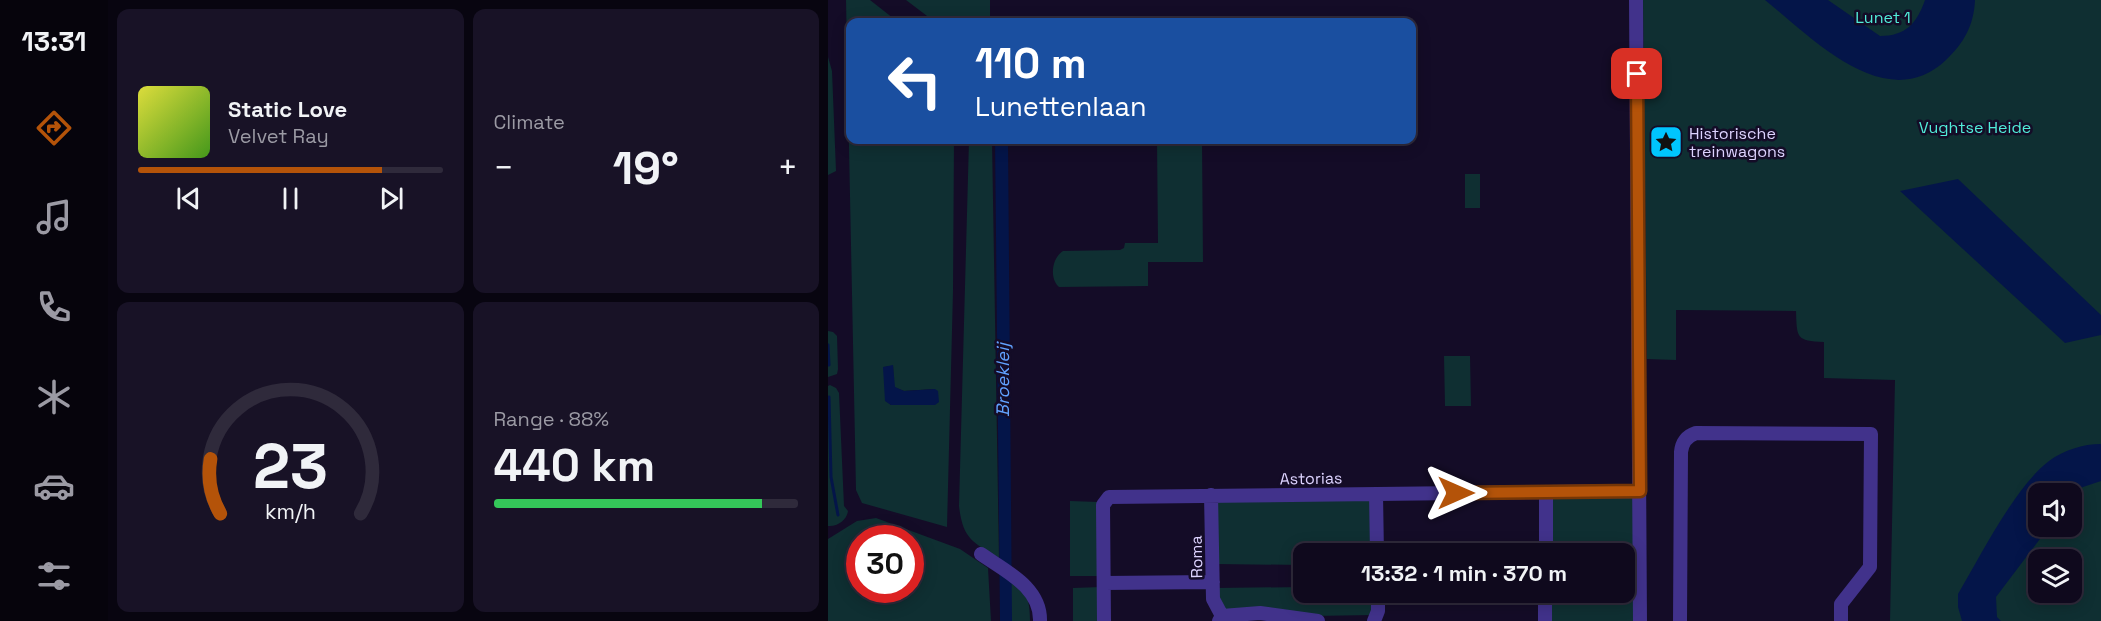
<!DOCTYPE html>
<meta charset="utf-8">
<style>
:root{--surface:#0f091d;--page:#181226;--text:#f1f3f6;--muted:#9b9aa4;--line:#2f2a3b;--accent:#b45309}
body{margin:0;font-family:"Space Grotesk",sans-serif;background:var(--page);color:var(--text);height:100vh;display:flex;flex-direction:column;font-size:22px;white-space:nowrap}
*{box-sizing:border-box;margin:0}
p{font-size:20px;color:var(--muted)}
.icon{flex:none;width:33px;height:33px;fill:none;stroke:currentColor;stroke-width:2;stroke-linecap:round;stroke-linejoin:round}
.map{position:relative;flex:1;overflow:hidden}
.drawer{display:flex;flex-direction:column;gap:9px;padding:9px;background:#080510;width:720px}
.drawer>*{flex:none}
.top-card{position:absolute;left:18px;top:18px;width:570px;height:126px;border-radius:12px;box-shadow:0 3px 15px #0003,0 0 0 2px var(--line);background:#1a4fa0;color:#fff;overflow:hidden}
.buttons{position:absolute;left:1200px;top:483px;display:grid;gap:12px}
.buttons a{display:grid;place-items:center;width:54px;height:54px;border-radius:12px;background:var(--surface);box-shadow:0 3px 15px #0003,0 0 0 2px var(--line);font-size:30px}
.speed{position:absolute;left:18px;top:525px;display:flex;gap:12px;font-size:30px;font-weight:700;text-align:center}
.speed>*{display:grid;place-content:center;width:78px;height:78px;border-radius:50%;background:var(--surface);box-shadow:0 3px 15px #0003,0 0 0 2px var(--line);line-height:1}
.speed .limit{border:9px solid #d22;background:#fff;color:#111}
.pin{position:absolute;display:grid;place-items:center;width:51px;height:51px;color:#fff;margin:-26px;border-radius:12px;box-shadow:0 3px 9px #0006}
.me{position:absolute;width:66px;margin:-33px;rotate:90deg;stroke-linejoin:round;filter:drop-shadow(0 0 4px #0008)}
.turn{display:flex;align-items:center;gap:21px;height:126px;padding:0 30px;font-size:27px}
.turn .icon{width:78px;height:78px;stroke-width:2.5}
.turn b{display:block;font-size:42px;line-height:51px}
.big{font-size:45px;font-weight:700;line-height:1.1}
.drawer .card{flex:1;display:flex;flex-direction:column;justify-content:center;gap:9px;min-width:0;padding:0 21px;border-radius:12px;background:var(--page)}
.drawer .dial{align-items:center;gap:0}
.dial svg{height:156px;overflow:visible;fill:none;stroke:var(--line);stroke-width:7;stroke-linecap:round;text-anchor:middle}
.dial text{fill:var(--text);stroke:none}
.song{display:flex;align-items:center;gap:18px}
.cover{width:72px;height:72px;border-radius:9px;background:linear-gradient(135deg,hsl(60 70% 55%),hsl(100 70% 35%))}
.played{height:6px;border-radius:3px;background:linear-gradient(90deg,var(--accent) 80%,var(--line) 80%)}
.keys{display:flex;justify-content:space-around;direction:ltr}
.heat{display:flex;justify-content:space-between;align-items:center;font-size:33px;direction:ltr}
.charge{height:9px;border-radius:4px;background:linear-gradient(90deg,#34c759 88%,var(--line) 0)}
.drawer .tiles{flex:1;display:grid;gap:9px;grid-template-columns:repeat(2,1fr)}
.trip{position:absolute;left:465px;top:543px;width:342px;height:60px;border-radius:12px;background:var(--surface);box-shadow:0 3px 15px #0003,0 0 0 2px var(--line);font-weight:700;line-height:60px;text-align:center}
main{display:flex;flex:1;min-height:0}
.tabs{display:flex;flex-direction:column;width:108px;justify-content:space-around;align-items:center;background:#06040c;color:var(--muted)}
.tabs .icon{width:42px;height:42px}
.tabs .on{color:var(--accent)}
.tabs b{font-size:27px;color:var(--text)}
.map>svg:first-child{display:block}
.green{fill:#0f2f32;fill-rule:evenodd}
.water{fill:#041549}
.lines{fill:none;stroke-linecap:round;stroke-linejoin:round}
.stream{stroke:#041549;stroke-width:3}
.minor{stroke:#41328b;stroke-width:14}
.rail{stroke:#00c5fe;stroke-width:3;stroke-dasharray:9 8;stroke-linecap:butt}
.route-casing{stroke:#753606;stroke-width:15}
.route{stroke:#b45309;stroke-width:10}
.labels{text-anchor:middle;stroke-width:5;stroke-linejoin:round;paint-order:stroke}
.park-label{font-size:16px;fill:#51edd9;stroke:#140c27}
.poi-label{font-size:16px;fill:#ddd3ff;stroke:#140c27;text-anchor:start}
.street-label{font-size:16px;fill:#ddd3ff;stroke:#140c27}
.water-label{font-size:18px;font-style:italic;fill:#61a2ff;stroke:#140c27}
</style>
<main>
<nav class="tabs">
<b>13:31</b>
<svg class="icon on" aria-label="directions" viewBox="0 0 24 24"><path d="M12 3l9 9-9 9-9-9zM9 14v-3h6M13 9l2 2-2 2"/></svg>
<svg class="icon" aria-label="music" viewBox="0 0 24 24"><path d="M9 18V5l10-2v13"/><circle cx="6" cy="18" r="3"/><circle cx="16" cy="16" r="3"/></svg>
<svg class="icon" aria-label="phone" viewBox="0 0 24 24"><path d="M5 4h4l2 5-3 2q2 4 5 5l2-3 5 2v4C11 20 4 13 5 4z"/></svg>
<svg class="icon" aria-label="climate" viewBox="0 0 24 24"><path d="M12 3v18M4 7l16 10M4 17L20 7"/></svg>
<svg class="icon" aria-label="car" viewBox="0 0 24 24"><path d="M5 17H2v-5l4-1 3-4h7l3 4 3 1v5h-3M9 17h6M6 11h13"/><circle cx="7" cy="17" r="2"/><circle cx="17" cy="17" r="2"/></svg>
<svg class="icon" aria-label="filters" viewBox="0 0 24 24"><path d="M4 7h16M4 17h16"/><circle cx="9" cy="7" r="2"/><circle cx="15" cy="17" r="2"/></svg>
</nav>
<section class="drawer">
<div class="tiles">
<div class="card">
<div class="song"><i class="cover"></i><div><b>Static Love</b><p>Velvet Ray</p></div></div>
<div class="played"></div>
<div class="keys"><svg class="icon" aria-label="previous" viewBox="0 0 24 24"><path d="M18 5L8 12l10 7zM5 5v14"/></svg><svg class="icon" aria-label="pause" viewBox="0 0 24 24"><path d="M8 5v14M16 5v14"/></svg><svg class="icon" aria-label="next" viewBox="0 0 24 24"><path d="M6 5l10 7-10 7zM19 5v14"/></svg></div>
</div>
<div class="card"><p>Climate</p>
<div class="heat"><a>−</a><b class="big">19°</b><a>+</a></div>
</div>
<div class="card dial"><svg viewBox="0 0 100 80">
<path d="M14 69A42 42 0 1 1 86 69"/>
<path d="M14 69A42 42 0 0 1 9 41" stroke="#b45309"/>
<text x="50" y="56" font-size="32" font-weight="700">23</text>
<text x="50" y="72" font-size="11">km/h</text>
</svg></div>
<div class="card"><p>Range · 88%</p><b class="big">440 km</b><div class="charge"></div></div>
</div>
</section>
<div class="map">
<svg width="1273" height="621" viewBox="0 0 1273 621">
<rect width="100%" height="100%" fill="#140c27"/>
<path class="green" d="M18,0H42L70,22H22V140H126L125,291L119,527L34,503L28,490ZM65,366L66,387L76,391L107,389L63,405L58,401L56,367Z
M78,0H162V22H107Z
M815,0H1273V621H1062L1067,380L996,378V342C968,341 969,338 968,311L848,310V360L819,359ZM1210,494H1244V526H1210ZM1210,560H1244V592H1210Z
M0,57L4,71L8,171L0,175Z
M141,140H164L171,558C145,542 135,540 131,506Z
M329,140H374L375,262H320V286L231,287C221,278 224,258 235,251L292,250L296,248L297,243H330Z
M637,174H652V208H637Z
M0,331L5,332L9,336L10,369L9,374L0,377Z
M616,356H642L643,406H617Z
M2,385L8,388L11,393L16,506L20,511C19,520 9,527 0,526V386Z
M725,498H805L806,569H797L796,554H723Z
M242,501L270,502L271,576H242Z
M390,501H544L545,553L476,554L475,565L388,564Z
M48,518L132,549L160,568L163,621H0V539L29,521ZM32,538H82V590H32Z
M178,576C197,592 202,595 202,621H179Z
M797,584H806V621H723V593L796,592Z
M273,587L272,621H245V588Z
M475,587L476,592L545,593V615L483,616L399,611L392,600L388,588Z"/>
<path class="water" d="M937,0H1000L1052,36C1078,36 1089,23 1097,0H1147C1146,25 1136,43 1118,60C1058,117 983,37 937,0Z
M167,140H180L184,621H172Z
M1130,179L1273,315V335L1237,343L1072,191Z
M65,365L67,387L76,391L107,389L110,391L111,402L107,405H63L57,401L55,367Z
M1273,444V481L1252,488L1244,497V494H1210V526L1221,527L1168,597L1169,617L1173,621H1134L1130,607V594C1153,555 1187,487 1221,461C1236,450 1255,444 1273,444Z"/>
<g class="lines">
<path class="stream" d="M0,345L1,365
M1,397L3,477L10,515"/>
<path class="minor" d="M808,0L812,621
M548,494L549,554
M383,495L385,599L394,616
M153,554C177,571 213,587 212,621
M718,554V493
M276,583L385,582
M717,592V621
M276,621L275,505L281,497L812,491
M391,621L394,616L432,613L490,621
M546,621L550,611V592
M852,621L853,452C854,442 859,436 868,433L1043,434L1042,567L1013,604V621"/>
<path class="rail" d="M837,129V152"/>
</g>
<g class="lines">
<defs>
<path id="route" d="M628,493L812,491L809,74"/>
</defs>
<use href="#route" class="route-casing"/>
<use href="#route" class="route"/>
</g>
<defs>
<symbol id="sight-square" viewBox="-11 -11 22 22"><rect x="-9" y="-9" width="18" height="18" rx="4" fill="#00c5fe" stroke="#140c27"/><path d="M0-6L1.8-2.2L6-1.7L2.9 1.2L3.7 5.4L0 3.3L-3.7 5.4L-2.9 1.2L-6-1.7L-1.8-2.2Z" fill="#111"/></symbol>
</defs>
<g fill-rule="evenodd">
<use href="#sight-square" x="819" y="123" width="38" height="38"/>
</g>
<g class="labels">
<g class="park-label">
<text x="1055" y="23">Lunet 1</text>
<text x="1147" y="133">Vughtse Heide</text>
</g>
<g class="poi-label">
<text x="861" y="139">Historische<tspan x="861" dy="18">treinwagons</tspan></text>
</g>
<g class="street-label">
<text transform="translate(483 478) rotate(-1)" y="6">Astorias</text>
<text transform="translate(368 557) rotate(-91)" y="6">Roma</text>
</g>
<g class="water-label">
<text transform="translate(175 380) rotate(-90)" y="6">Broekleij</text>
</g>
</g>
</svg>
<div class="buttons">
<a><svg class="icon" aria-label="sound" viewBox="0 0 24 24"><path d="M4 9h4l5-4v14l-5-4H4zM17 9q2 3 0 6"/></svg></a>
<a><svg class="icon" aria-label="layers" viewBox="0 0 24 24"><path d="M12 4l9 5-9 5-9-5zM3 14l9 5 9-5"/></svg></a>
</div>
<div class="speed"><div class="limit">30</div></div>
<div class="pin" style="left:809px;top:74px;background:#d93025"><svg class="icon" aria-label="arrive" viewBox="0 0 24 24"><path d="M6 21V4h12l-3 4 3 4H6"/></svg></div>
<svg class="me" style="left:628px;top:493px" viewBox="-20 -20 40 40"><path d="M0-17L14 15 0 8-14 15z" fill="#b45309" stroke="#fff" stroke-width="4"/></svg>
<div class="trip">13:32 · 1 min · 370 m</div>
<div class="top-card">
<div class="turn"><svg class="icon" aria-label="left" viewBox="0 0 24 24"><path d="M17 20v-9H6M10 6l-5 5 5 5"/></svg><div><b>110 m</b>Lunettenlaan</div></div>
</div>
</div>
</main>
